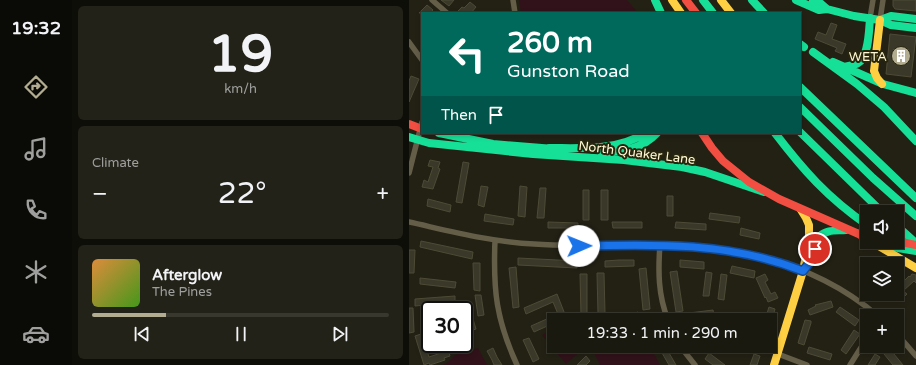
<!DOCTYPE html>
<meta charset="utf-8">
<style>
:root{--surface:#1a190f;--page:#232218;--text:#f1f3f6;--muted:#9fa09e;--line:#38382f;--accent:#b2ad91}
body{margin:0;font-family:"Varela Round",sans-serif;background:var(--page);color:var(--text);height:100vh;display:flex;flex-direction:column;font-size:15px;white-space:nowrap}
*{box-sizing:border-box;margin:0}
p{font-size:13px;color:var(--muted)}
.icon{flex:none;width:22px;height:22px;fill:none;stroke:currentColor;stroke-width:2;stroke-linecap:round;stroke-linejoin:round}
.map{position:relative;flex:1;overflow:hidden}
.sheet{display:flex;flex-direction:column;gap:6px;padding:6px;background:#0e0e08;width:337px}
.sheet>*{flex:none}
.banner{position:absolute;left:12px;top:12px;width:380px;height:122px;border-radius:0px;box-shadow:0 2px 6px #0003,0 0 0 1px var(--line);background:#00695c;color:#fff;overflow:hidden}
.fabs{position:absolute;left:451px;top:205px;display:grid;gap:8px}
.fabs a{display:grid;place-items:center;width:44px;height:44px;border-radius:0px;background:var(--surface);box-shadow:0 2px 6px #0003,0 0 0 1px var(--line);font-size:20px}
.speed{position:absolute;left:12px;top:301px;display:flex;gap:8px;font-size:20px;font-weight:700;text-align:center}
.speed>*{display:grid;place-content:center;width:52px;height:52px;border-radius:50%;background:var(--surface);box-shadow:0 2px 6px #0003,0 0 0 1px var(--line);line-height:1}
.speed .limit{border:2px solid #111;border-radius:6px;background:#fff;color:#111}
.pin{position:absolute;display:grid;place-items:center;width:34px;height:34px;color:#fff;margin:-17px;border:2px solid #fff;border-radius:50%;box-shadow:0 1px 4px #0007}
.me{position:absolute;width:44px;margin:-22px;rotate:89deg;stroke-linejoin:round;filter:drop-shadow(0 0 3px #0008)}
.turn{display:flex;align-items:center;gap:14px;height:84px;padding:0 20px;font-size:18px}
.turn .icon{width:52px;height:52px;stroke-width:2.5}
.turn b{display:block;font-size:28px;line-height:34px}
.then{display:flex;align-items:center;height:38px;padding:0 20px;background:#0003;gap:8px;font-size:15px}
.big{font-size:30px;font-weight:600;line-height:1.1}
.sheet .widget{flex:1;display:flex;flex-direction:column;justify-content:center;gap:6px;min-width:0;padding:0 14px;border-radius:6px;background:var(--page)}
.sheet .dial{align-items:center;gap:0}
.dial b{font-size:52px;line-height:1}
.song{display:flex;align-items:center;gap:12px}
.cover{width:48px;height:48px;border-radius:6px;background:linear-gradient(135deg,hsl(30 70% 55%),hsl(100 70% 35%))}
.played{height:4px;border-radius:2px;background:linear-gradient(90deg,var(--accent) 25%,var(--line) 25%)}
.keys{display:flex;justify-content:space-around;direction:ltr}
.heat{display:flex;justify-content:space-between;align-items:center;font-size:22px;direction:ltr}
.trip{position:absolute;left:138px;top:313px;width:230px;height:40px;border-radius:0px;background:var(--surface);box-shadow:0 2px 6px #0003,0 0 0 1px var(--line);font-weight:600;line-height:40px;text-align:center}
main{display:flex;flex:1;min-height:0}
.tab-bar{display:flex;flex-direction:column;width:72px;justify-content:space-around;align-items:center;background:#0a0a06;color:var(--muted)}
.tab-bar .icon{width:28px;height:28px}
.tab-bar .current{color:var(--accent)}
.tab-bar b{font-size:18px;color:var(--text)}
.map>svg:first-child{display:block}
.green{fill:#31121a}
.building{fill:#3a3829;stroke:#4d4b36}
.lines{fill:none;stroke-linecap:round;stroke-linejoin:round}
.street{stroke:#645d48;stroke-width:5.5}
.fast{stroke:#16e098;stroke-width:8}
.slow{stroke:#ffcf43;stroke-width:8}
.jam{stroke:#f24e42;stroke-width:8}
.route-casing{stroke:#114b97;stroke-width:10}
.route{stroke:#1a73e8;stroke-width:7}
.labels{text-anchor:middle;stroke-width:4;stroke-linejoin:round;paint-order:stroke}
.poi-label{font-size:13px;fill:#fff8d5;stroke:#29260e;text-anchor:end}
.street-label{font-size:13px;fill:#fff8d5;stroke:#29260e}
</style>
<main>
<nav class="tab-bar">
<b>19:32</b>
<svg class="icon current" aria-label="directions" viewBox="0 0 24 24"><path d="M12 3l9 9-9 9-9-9zM9 14v-3h6M13 9l2 2-2 2"/></svg>
<svg class="icon" aria-label="music" viewBox="0 0 24 24"><path d="M9 18V5l10-2v13"/><circle cx="6" cy="18" r="3"/><circle cx="16" cy="16" r="3"/></svg>
<svg class="icon" aria-label="phone" viewBox="0 0 24 24"><path d="M5 4h4l2 5-3 2q2 4 5 5l2-3 5 2v4C11 20 4 13 5 4z"/></svg>
<svg class="icon" aria-label="climate" viewBox="0 0 24 24"><path d="M12 3v18M4 7l16 10M4 17L20 7"/></svg>
<svg class="icon" aria-label="car" viewBox="0 0 24 24"><path d="M5 17H2v-5l4-1 3-4h7l3 4 3 1v5h-3M9 17h6M6 11h13"/><circle cx="7" cy="17" r="2"/><circle cx="17" cy="17" r="2"/></svg>
</nav>
<section class="sheet">
<div class="widget dial"><b>19</b><p>km/h</p></div>
<div class="widget"><p>Climate</p>
<div class="heat"><a>−</a><b class="big">22°</b><a>+</a></div>
</div>
<div class="widget">
<div class="song"><i class="cover"></i><div><b>Afterglow</b><p>The Pines</p></div></div>
<div class="played"></div>
<div class="keys"><svg class="icon" aria-label="previous" viewBox="0 0 24 24"><path d="M18 5L8 12l10 7zM5 5v14"/></svg><svg class="icon" aria-label="pause" viewBox="0 0 24 24"><path d="M8 5v14M16 5v14"/></svg><svg class="icon" aria-label="next" viewBox="0 0 24 24"><path d="M6 5l10 7-10 7zM19 5v14"/></svg></div>
</div>
</section>
<div class="map">
<svg width="507" height="365" viewBox="0 0 507 365">
<rect width="100%" height="100%" fill="#232114"/>
<path class="green" d="M110,0H218L229,13H112Z
M198,317H215L216,320H177Z
M145,329V346H241L251,365H191L184,351L175,348L157,364L133,335Z
M69,348L78,365H34L39,362L46,355Z"/>
<path class="building" d="M32,0H45L40,6Z
M484,0H507V11L486,9L484,6Z
M61,2L67,7L62,13H47L53,7L55,8Z
M18,5L24,10L21,13H10Z
M422,23L428,25L423,39L437,44L433,54L426,51L428,48L406,39L409,32L417,35Z
M481,34L507,37L502,77L477,74Z
M2,76L10,79L0,102V81Z
M21,160L31,162L29,168L31,169L24,189L13,187L15,180L19,182L24,167L19,166Z
M54,162L60,163L53,203L47,202Z
M72,186L79,187L75,207L69,205Z
M111,186L118,187L116,217L109,216Z
M131,188H137L135,218H128Z
M174,190H180V220H174Z
M192,190H199V220H192Z
M258,196H264V216H258Z
M19,199L42,205L41,212L18,206Z
M301,213L331,217L330,223L300,219Z
M76,214L105,219L104,225L75,221Z
M139,222L169,223V228H139Z
M203,222H233V228H204Z
M267,222L297,224V230L266,228Z
M332,228L351,233L350,239L331,235Z
M12,241L64,252L63,259L11,247Z
M0,250H6L5,273H0Z
M109,258L168,261V268L109,265Z
M210,260H225V266L196,267V261Z
M271,260L295,262V269L271,267Z
M64,263H71V291L65,290Z
M323,266L346,271L345,278L321,273Z
M107,267L110,307L104,308L100,268Z
M237,268L241,309L234,310L230,269Z
M268,271L274,311L267,312L261,272Z
M297,272L303,273L300,296H294Z
M188,273H195L196,314H189Z
M171,274H178V314L172,315Z
M312,274L318,275L315,300L309,299Z
M356,274L359,280L356,282L362,294L366,292L369,298L359,302L357,297L356,298L347,278Z
M503,274L507,275V283L505,281L494,291L498,294L493,299L488,294V288L500,276L501,277Z
M11,278L47,282L46,288L11,284Z
M148,294L157,317L150,320H145V323L125,332L122,326L149,314L144,302L117,314L115,308Z
M468,294H479L475,300Z
M66,295H72L75,315L69,316Z
M46,296V302L6,306V299Z
M422,301L424,307L401,315L399,310L407,306L406,305Z
M360,307L366,309L363,320H356Z
M431,307L450,320L446,326L427,312Z
M0,308H4L5,332L0,333Z
M304,310L305,316L281,318L280,313Z
M229,312L231,318L221,320L219,315Z
M64,319L67,329L61,331L59,327L55,328V322Z
M396,320L402,321V323L395,345L389,343Z
M445,330L451,334L437,354L432,350Z
M21,331V339L15,341L20,357L32,353L31,350L38,347L41,356L35,358L36,360L21,365L20,363L15,365L6,336Z
M120,338L130,359L124,362L114,340Z
M249,346H256L267,365H260Z
M330,346H344L342,351Z
M400,347L423,354L421,360L398,353Z
M84,348L88,357L93,365H85L83,360L78,351Z
M480,348L494,365H484L475,354Z
M300,353L316,365H304L296,359Z
M345,354L351,356L348,365H341Z
M466,354L471,357L466,365H459Z
M177,356L181,361L177,365H168Z"/>
<g class="lines">
<path class="street" d="M23,0L38,13
M104,0L106,13
M461,18L464,0
M471,20L474,0
M0,42L13,60
M0,173L13,122
M0,222C41,231 83,242 125,244C166,247 208,244 249,244C328,245 408,264 469,316
M86,240C84,290 87,319 108,365
M251,244C249,271 249,295 259,320
M488,334L507,356
M271,346L286,365
M369,354L398,365
M441,365L458,338"/>
<path class="fast" d="M246,0L252,13
M294,0L304,13
M343,0L355,13
M387,0L410,10L418,9L445,16L471,20L482,25L507,28
M404,0L411,3L418,9
M471,20L482,16L507,19
M391,44L395,47
M404,52L448,84L475,107L507,141
M424,62L474,84L507,93
M433,67C438,66 444,66 449,63C460,57 460,30 461,18
M391,87L507,198
M391,107L464,178L507,216
M391,132L473,212
M30,133L84,144L145,149
M366,133C395,171 418,197 458,225
M0,137L20,143L124,154L215,160L273,167L296,172L355,192
M140,148C174,148 207,151 237,133
M192,152C214,152 233,149 248,133
M488,226L507,243
M472,242L489,248L507,251
M394,271L401,262L411,236C418,229 428,231 437,230"/>
<path class="slow" d="M263,0L272,13
M312,0L322,13
M471,20L465,71L468,78L473,84
M463,242L507,268
M365,365L394,271L400,240V225L397,218L392,210"/>
<path class="jam" d="M277,0L287,13
M0,124L13,129
M293,133L303,148L314,161L340,182L370,199L452,235
M448,233L458,239
M488,241L507,245"/>
</g>
<g class="lines">
<defs>
<path id="route" d="M170,246C246,244 322,242 394,271L401,262L406,249"/>
</defs>
<use href="#route" class="route-casing"/>
<use href="#route" class="route"/>
</g>
<defs>
<symbol id="building-disc" viewBox="-11 -11 22 22"><circle r="9.5" fill="#b2ad91" stroke="#29260e"/><path d="M-4-6H4V6H1V3H-1V6H-4ZM-2.5-4.3h1.7v1.8h-1.7ZM.8-4.3h1.7v1.8H.8ZM-2.5-1h1.7V.8h-1.7ZM.8-1h1.7V.8H.8Z" fill="#fff"/></symbol>
</defs>
<g fill-rule="evenodd">
<use href="#building-disc" x="481" y="45" width="22" height="22"/>
</g>
<g class="labels">
<g class="poi-label">
<text x="478" y="61">WETA</text>
</g>
<g class="street-label">
<text transform="translate(228 152) rotate(7)" y="5">North Quaker Lane</text>
</g>
</g>
</svg>
<div class="fabs">
<a><svg class="icon" aria-label="sound" viewBox="0 0 24 24"><path d="M4 9h4l5-4v14l-5-4H4zM17 9q2 3 0 6"/></svg></a>
<a><svg class="icon" aria-label="layers" viewBox="0 0 24 24"><path d="M12 4l9 5-9 5-9-5zM3 14l9 5 9-5"/></svg></a>
<a>+</a>
</div>
<div class="speed"><div class="limit">30</div></div>
<div class="pin" style="left:406px;top:249px;background:#d93025"><svg class="icon" aria-label="arrive" viewBox="0 0 24 24"><path d="M6 21V4h12l-3 4 3 4H6"/></svg></div>
<svg class="me" style="left:170px;top:246px" viewBox="-20 -20 40 40"><circle r="19" fill="#fff"/><path d="M0-13L10 11 0 6-10 11z" fill="#1a73e8"/></svg>
<div class="trip">19:33 · 1 min · 290 m</div>
<div class="banner">
<div class="turn"><svg class="icon" aria-label="left" viewBox="0 0 24 24"><path d="M17 20v-9H6M10 6l-5 5 5 5"/></svg><div><b>260 m</b>Gunston Road</div></div>
<div class="then">Then<svg class="icon" aria-label="arrive" viewBox="0 0 24 24"><path d="M6 21V4h12l-3 4 3 4H6"/></svg></div>
</div>
</div>
</main>
